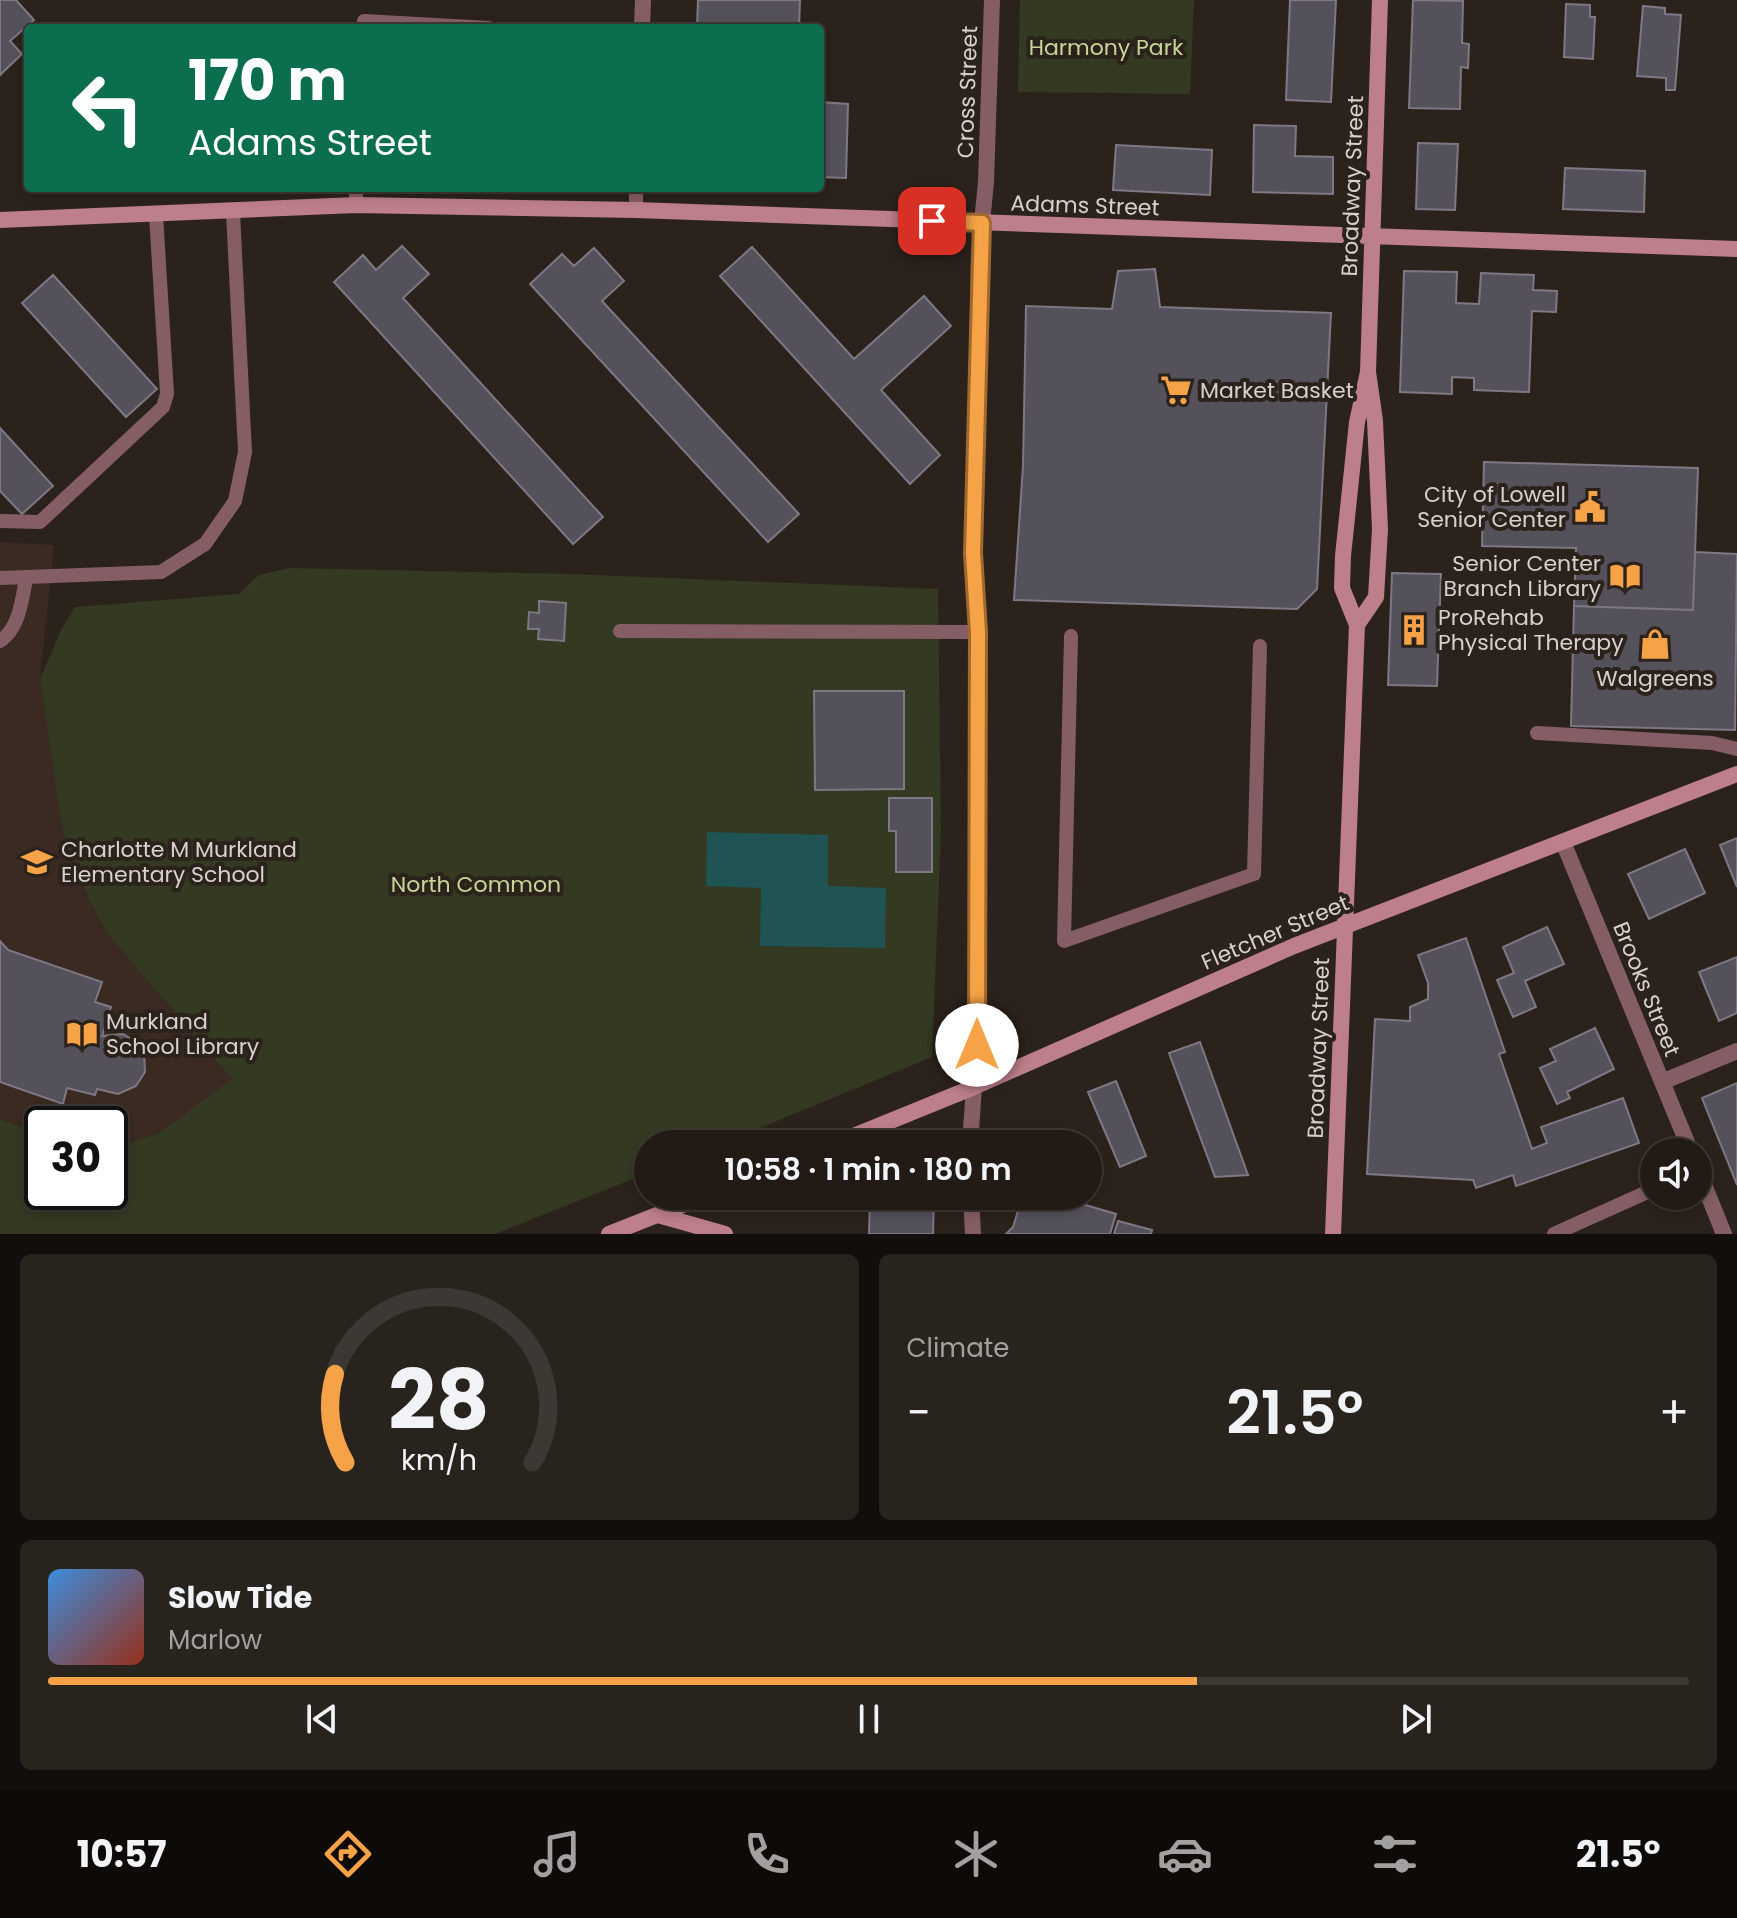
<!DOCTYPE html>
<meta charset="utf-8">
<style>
:root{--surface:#211a15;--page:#29231e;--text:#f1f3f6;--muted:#a2a1a0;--line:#3e3834;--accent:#f6a247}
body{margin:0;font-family:Poppins,sans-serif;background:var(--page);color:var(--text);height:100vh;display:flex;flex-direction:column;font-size:30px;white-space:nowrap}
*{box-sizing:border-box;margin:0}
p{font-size:26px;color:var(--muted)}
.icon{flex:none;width:44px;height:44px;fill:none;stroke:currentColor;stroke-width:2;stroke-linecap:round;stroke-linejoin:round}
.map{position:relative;height:1234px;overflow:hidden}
.sheet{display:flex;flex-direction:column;gap:20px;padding:20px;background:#120e0c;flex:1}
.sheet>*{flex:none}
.guide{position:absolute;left:24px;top:24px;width:800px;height:168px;border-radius:8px;box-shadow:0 4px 12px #0003,0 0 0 2px var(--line);background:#0b6e4f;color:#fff;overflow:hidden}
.buttons{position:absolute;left:1640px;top:1138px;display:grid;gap:16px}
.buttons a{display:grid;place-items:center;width:72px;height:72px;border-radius:50%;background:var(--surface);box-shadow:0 4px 12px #0003,0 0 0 2px var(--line);font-size:40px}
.speed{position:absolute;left:24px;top:1106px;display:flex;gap:16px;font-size:40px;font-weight:700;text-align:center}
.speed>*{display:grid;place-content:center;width:104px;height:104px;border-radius:50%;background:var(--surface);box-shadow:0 4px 12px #0003,0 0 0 2px var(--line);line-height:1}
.speed .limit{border:4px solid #111;border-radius:12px;background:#fff;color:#111}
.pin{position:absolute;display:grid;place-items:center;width:68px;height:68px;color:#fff;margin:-34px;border-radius:16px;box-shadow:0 4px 12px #0006}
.me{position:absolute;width:88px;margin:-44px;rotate:0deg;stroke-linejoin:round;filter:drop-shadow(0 0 6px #0008)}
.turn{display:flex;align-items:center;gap:28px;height:168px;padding:0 32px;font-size:36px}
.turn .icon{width:104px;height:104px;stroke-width:2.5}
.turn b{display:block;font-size:56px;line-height:68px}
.big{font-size:60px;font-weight:600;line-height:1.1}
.sheet .tile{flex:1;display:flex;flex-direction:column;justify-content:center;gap:12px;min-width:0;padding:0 28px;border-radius:12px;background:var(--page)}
.sheet .dial{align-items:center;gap:0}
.dial svg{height:208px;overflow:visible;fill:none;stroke:var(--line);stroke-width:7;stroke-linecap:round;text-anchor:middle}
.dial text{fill:var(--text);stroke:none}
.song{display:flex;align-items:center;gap:24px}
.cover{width:96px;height:96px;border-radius:12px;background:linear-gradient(135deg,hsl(210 70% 55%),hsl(10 70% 35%))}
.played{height:8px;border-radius:4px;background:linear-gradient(90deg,var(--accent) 70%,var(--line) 70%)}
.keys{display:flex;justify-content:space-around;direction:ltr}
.heat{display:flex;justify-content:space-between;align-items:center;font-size:44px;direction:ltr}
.sheet .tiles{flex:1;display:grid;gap:20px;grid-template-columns:1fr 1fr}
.tile:last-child{grid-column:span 2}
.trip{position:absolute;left:634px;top:1130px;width:468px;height:80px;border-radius:40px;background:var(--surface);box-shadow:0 4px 12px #0003,0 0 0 2px var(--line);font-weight:600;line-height:80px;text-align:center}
.dock{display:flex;height:128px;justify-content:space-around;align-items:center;background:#0d0a08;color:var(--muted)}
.dock .icon{width:56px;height:56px}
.dock .on{color:var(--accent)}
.dock b{font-size:36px;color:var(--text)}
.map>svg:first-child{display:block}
.built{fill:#3a2a21}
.green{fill:#343922}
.water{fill:#1f5354}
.building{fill:#55515b;stroke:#7d7883;stroke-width:2}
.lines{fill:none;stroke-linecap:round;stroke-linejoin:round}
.lane{stroke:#855e65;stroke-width:14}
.street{stroke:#855e65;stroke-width:16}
.secondary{stroke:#bd7f89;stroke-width:16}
.route-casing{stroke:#a0692e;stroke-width:20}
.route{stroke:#f6a247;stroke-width:14}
.labels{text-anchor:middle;stroke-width:8;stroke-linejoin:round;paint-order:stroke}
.park-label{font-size:22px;fill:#c7d595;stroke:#2c221c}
.street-label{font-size:22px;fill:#d7d0cd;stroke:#2c221c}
.poi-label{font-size:22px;fill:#d7d0cd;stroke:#2c221c;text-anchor:start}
</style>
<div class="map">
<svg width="1737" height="1234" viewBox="0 0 1737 1234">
<rect width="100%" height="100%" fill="#2c221c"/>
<path class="built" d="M0,542L54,545L40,679L62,828L88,897L156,991L233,1079L159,1133L116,1150H110V1124H42V1135L0,1119Z"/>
<path class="green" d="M1020,0H1194L1190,94L1018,92Z
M289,568L570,574L938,589L941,832L932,1057L721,1144H648V1173L495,1234H0V1119L42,1135V1192H110V1150L159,1133L232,1079L107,933L88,897L62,828L40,679L62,628L75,607L239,594L259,575Z"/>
<path class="water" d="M707,832L828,835V886L886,888L885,948L760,946L761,888L706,886Z"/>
<path class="building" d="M0,0H16L34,20L10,41L22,54L0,75Z
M698,0H800L799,28H697Z
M1290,0H1336L1331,102L1286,100Z
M1413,0L1463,1L1462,43L1469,44L1468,68L1461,67L1460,109L1409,108Z
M1566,4L1590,5V17H1595L1593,59L1564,57Z
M1643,6L1665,8V14L1681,15L1675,90H1666V78L1637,76Z
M28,89V183H27L24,90Z
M820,102L848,104L846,178L820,177Z
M1254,125L1296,126L1295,156L1333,157V194L1253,192Z
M1418,143L1458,144L1455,210L1416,209Z
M1116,145L1212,150L1210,195L1113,190Z
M1565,168L1645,171L1644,212L1563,209Z
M402,246L429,274L403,298L603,517L573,544L334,282L363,255L376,270Z
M752,247L854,359L924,296L951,326L881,390L940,455L910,484L720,276Z
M594,248L624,281L602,301L799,514L768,542L530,284L562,254L574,266Z
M1155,269L1160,307L1331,313L1317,589L1297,609L1014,600L1023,466L1026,306L1112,309L1118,271Z
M1404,271L1457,272L1456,303L1479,304L1481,273L1534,275L1533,290L1557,291L1556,312L1532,311L1529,392L1474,390V378L1452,377V394L1400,392Z
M53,275L157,389L126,417L22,303Z
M0,428L53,486L22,514L0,491Z
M1484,462L1698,468L1693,610L1574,606L1576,548L1482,546Z
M1695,552L1737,554L1735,730L1571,726L1574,606L1693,610Z
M1392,573L1441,574L1437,686L1388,685Z
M539,601L566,603L564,641L538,639L539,629H528L529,612L539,613Z
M814,691H904V789L815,790Z
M889,798H932V872H896V831H889Z
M1737,838V887L1720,845Z
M1685,849L1705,893L1649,919L1628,874Z
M1547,927L1564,964L1525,981L1536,1007L1513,1017L1497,980L1514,973L1503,947Z
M1466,938L1505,1052L1499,1054L1532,1149L1547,1143L1541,1127L1623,1098L1639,1143L1516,1186L1513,1175L1476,1188L1473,1180L1367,1174L1375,1019L1410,1021V1007L1428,999V983L1418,955Z
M0,941L8,950L102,982L95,1002L111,1007L102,1036L123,1034L139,1044L144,1053L145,1072L136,1086L118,1094L97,1089L95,1095L67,1088L63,1104L0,1082Z
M1737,957V1013L1719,1021L1699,972Z
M1595,1028L1614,1069L1567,1092L1570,1098L1557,1104L1540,1068L1556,1061L1550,1049Z
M1200,1042L1248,1175L1215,1177L1169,1053Z
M1116,1081L1146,1156L1120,1167L1088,1092Z
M1737,1083V1185L1702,1098Z
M870,1196H934L933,1234H869Z
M1072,1201L1116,1214L1110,1234H1006L1013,1227L1020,1204L1044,1211L1046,1203L1070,1210Z
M1118,1221L1152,1230L1151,1234H1114Z"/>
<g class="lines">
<path class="lane" d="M364,28V21L489,28
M356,205V188
M636,210V188
M0,521L40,522L163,407L167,394L156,215
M0,578L161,572L205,544L235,501L245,452L233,213
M620,631L978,632
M1071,636L1064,941L1254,874L1260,646
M0,641C19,629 22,600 26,579
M1537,733L1712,743L1737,749
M1554,1234L1654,1189"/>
<path class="street" d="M642,28L643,0
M1563,842L1691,1152
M1662,1082L1737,1051
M970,1144L977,1045L978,632L973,553L979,253L986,182L992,0
M1698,1170L1724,1234
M971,1196L973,1234"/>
<path class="secondary" d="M0,220L356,205L636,210L1737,249
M1357,625L1376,597L1380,529L1375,421L1368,372L1380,0
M834,1144L974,1087L1294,946L1737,774
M658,1215L725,1234
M609,1234L705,1196
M1333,1234L1357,625L1342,588L1343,556L1357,422L1368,372"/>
</g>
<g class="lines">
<defs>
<path id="route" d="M932,221L982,223L973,553L978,632L977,1045"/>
</defs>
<use href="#route" class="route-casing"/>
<use href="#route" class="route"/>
</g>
<defs>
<symbol id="supermarket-bare" viewBox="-9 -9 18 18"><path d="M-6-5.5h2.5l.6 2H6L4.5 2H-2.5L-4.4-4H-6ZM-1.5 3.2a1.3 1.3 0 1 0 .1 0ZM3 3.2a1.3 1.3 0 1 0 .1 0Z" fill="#f6a247" stroke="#2c221c" stroke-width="2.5" paint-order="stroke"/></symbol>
<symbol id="civic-bare" viewBox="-9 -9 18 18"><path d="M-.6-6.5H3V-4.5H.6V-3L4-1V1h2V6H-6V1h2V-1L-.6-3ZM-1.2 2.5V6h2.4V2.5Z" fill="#f6a247" stroke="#2c221c" stroke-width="2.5" paint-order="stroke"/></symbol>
<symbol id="library-bare" viewBox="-9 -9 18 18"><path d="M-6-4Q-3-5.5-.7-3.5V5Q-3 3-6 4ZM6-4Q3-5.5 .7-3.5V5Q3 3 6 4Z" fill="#f6a247" stroke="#2c221c" stroke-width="2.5" paint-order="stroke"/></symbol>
<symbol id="building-bare" viewBox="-9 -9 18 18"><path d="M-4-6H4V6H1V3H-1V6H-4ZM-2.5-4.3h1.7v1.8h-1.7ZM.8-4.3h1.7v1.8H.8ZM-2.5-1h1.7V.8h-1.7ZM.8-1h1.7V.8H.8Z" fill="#f6a247" stroke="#2c221c" stroke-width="2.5" paint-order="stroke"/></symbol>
<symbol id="shop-bare" viewBox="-9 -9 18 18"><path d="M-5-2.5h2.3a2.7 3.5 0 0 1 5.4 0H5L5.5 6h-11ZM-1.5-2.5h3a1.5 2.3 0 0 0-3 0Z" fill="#f6a247" stroke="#2c221c" stroke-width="2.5" paint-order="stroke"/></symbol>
<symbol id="school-bare" viewBox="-9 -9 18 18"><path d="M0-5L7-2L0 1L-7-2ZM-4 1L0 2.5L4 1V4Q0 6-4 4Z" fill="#f6a247" stroke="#2c221c" stroke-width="2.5" paint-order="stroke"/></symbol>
</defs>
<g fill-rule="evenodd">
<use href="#supermarket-bare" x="1154" y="368" width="44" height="44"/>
<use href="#civic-bare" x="1568" y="485" width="44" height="44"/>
<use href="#library-bare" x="1603" y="554" width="44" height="44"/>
<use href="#building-bare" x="1392" y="608" width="44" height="44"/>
<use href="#shop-bare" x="1633" y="622" width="44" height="44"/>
<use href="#school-bare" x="15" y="840" width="44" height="44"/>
<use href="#library-bare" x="60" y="1012" width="44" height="44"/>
</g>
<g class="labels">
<g class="park-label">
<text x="1106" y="55">Harmony Park</text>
<text x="476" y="892">North Common</text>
</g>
<g class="street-label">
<text transform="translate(967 92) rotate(-88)" y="8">Cross Street</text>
<text transform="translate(1352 186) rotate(-88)" y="8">Broadway Street</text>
<text transform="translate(1085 205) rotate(2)" y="8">Adams Street</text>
<text transform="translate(1275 932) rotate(-23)" y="8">Fletcher Street</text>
<text transform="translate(1647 989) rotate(68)" y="8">Brooks Street</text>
<text transform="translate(1318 1048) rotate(-88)" y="8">Broadway Street</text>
</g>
<g class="poi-label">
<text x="1200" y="398">Market Basket</text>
<text x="1566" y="502" text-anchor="end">City of Lowell<tspan x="1566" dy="25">Senior Center</tspan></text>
<text x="1601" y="571" text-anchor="end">Senior Center<tspan x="1601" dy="25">Branch Library</tspan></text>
<text x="1438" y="625">ProRehab<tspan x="1438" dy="25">Physical Therapy</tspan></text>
<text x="1655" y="686" text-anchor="middle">Walgreens</text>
<text x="61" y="857">Charlotte M Murkland<tspan x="61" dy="25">Elementary School</tspan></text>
<text x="106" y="1029">Murkland<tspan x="106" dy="25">School Library</tspan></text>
</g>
</g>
</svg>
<div class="buttons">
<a><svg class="icon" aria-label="sound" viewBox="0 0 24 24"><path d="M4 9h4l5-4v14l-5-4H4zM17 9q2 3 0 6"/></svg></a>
</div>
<div class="speed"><div class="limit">30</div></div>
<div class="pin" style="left:932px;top:221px;background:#d93025"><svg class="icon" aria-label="arrive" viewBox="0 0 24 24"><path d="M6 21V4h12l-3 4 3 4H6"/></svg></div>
<svg class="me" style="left:977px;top:1045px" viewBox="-20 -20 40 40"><circle r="19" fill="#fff"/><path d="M0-13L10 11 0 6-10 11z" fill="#f6a247"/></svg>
<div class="trip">10:58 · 1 min · 180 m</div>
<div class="guide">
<div class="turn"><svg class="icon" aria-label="left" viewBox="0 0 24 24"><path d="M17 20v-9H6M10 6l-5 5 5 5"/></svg><div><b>170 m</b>Adams Street</div></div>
</div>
</div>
<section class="sheet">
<div class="tiles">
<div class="tile dial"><svg viewBox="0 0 100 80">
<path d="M14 69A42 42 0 1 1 86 69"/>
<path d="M14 69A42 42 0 0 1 10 35" stroke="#f6a247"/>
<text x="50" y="56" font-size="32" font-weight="700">28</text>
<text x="50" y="72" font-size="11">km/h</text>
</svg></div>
<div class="tile"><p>Climate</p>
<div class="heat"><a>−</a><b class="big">21.5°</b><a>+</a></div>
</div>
<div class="tile">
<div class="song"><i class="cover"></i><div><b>Slow Tide</b><p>Marlow</p></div></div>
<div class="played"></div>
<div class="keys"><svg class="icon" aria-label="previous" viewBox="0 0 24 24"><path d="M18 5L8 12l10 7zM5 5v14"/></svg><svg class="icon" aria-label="pause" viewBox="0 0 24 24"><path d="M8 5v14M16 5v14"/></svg><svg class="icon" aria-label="next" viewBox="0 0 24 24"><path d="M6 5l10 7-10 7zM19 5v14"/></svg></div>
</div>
</div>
</section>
<nav class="dock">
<b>10:57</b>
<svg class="icon on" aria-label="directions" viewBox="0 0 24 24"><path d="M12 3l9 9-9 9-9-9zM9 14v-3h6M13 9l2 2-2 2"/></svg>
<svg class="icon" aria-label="music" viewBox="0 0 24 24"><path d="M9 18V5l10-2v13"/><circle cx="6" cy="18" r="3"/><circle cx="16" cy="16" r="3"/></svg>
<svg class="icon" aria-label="phone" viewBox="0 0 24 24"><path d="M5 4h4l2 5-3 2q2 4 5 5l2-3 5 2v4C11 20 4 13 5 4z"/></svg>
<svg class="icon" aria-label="climate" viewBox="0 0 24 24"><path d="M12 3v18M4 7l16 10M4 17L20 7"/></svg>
<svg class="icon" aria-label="car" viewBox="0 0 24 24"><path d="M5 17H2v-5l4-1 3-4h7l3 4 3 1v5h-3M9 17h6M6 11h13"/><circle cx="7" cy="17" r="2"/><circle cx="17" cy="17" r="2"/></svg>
<svg class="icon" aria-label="filters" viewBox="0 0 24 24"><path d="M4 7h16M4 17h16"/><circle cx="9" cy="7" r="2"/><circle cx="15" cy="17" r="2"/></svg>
<b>21.5°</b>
</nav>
